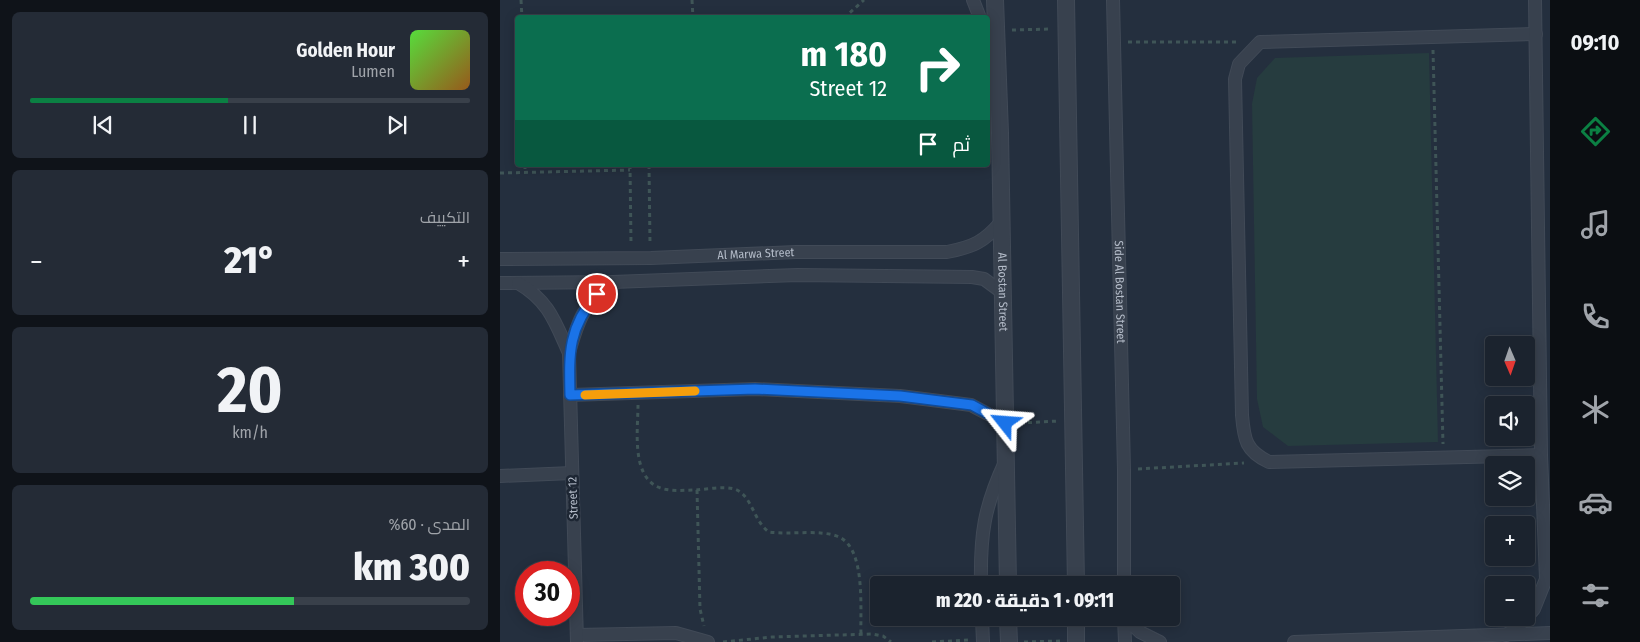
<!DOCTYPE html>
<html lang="ar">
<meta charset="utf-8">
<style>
:root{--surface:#1b232e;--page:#242b36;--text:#f1f3f6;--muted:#a0a4aa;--line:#39404a;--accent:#0b8043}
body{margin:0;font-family:"Fira Sans Condensed",Cairo,sans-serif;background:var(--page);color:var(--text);direction:rtl;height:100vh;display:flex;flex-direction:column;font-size:19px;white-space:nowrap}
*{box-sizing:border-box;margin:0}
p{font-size:16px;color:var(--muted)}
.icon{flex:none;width:28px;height:28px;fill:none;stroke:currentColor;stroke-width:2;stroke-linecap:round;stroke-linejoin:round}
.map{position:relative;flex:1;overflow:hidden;direction:ltr}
.drawer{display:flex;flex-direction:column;gap:12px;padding:12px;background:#0f1319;width:500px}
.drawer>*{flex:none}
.top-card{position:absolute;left:15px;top:15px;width:475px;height:152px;border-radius:5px;box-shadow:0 2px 12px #0003,0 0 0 1px var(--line);direction:rtl;background:#0b6e4f;color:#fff;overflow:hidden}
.needle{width:32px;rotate:178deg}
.controls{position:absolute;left:985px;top:336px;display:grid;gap:10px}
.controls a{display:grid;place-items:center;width:50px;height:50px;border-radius:5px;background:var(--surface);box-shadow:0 2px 12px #0003,0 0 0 1px var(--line);font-size:25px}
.speed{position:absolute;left:15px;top:561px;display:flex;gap:10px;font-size:25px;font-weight:700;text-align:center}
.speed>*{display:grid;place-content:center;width:65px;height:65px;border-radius:50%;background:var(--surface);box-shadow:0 2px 12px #0003,0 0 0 1px var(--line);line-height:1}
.speed .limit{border:8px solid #d22;background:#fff;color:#111}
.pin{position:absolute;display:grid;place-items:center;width:42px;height:42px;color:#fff;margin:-21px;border:2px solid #fff;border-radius:50%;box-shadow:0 1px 5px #0007}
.me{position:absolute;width:55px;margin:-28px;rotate:298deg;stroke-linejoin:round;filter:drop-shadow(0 0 4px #0008)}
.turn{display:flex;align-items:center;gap:18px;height:105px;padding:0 20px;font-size:22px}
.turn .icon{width:65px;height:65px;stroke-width:2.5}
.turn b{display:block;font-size:35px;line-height:42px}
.then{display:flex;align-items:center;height:48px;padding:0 20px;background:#0003;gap:10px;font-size:19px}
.big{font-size:38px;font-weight:800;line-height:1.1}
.drawer .tile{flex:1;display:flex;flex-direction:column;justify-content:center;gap:8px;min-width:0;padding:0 18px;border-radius:8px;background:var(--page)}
.drawer .dial{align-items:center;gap:0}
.dial b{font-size:65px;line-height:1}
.song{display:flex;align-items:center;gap:15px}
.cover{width:60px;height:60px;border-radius:8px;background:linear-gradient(135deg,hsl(110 70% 55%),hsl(30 70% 35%))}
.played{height:5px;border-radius:2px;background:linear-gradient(90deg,var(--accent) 45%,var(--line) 45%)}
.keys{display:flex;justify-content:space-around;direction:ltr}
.heat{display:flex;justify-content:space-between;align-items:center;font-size:28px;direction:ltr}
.charge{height:8px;border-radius:4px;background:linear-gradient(90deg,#34c759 60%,var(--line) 0)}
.trip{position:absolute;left:370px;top:576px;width:310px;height:50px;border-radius:5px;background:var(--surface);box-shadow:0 2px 12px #0003,0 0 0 1px var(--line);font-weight:800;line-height:50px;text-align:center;direction:rtl}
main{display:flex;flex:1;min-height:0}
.menu{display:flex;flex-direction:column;width:90px;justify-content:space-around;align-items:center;background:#0b0e12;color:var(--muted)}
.menu .icon{width:35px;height:35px}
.menu .on{color:var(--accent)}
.menu b{font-size:22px;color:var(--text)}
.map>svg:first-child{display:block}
.green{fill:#263c3f}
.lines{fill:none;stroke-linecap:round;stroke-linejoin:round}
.minor-casing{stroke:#414a57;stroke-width:14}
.tertiary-casing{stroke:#414a57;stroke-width:18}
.path{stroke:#3f5557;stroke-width:3;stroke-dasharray:4 4;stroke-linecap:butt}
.minor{stroke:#38414e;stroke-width:12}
.tertiary{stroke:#38414e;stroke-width:16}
.route-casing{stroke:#114b97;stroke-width:12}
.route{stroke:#1a73e8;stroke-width:9}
.slow{stroke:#f59e0b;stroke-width:9}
.labels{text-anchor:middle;stroke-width:5;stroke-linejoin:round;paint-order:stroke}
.street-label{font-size:12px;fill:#b4bcc9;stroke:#1d2633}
</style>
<main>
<nav class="menu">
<b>09:10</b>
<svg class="icon on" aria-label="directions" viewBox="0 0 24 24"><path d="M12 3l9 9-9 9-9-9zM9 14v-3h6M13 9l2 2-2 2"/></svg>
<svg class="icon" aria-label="music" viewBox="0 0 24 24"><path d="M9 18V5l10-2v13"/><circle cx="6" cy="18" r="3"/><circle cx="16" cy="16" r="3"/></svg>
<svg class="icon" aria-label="phone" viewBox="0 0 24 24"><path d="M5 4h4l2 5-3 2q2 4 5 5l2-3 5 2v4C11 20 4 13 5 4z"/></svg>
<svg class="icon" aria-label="climate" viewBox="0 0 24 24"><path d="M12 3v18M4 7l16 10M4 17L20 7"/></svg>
<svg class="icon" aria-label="car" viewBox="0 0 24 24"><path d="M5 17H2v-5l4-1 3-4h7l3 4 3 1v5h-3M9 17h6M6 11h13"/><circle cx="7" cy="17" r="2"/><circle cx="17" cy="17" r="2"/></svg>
<svg class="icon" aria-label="filters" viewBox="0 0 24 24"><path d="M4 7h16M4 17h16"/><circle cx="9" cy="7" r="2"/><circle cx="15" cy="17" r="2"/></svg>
</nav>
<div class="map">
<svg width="1050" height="642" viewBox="0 0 1050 642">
<rect width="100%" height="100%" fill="#242f3e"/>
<path class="green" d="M929,53L938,442L788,446L763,427L757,399L752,104L757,78L775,58Z"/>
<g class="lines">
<defs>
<g id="minor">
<path d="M473,0L480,18"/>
<path id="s1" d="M613,0L624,470V585"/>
<path d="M1036,34L760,42L739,64L735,79L742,415C744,440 746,451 769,462L1041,455"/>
<path id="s2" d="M0,259L151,258L296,252H447C473,247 484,242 501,222"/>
<path d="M0,283L113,282L298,275L472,277L484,279L503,293"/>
<path d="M18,283C49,301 55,322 69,353"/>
<path d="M70,395L255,389L400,396L471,405L505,423"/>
<path d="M0,476L72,473"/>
<path d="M481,585C480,535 484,507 505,462"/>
<path d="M482,618L483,642"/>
<path d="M624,618L625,642"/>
<path d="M625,618L640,632L660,642"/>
<path d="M77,635L176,633L208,642"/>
<path d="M1006,635L1017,628L1034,609L1046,579L1041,455L1035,0"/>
<path d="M77,642L69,353C78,320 84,303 113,282"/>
<path d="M794,642L1050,633"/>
</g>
<g id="tertiary">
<path id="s3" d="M495,0L500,133L508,585"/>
<path d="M566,0L576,585"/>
<path d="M508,618L509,642"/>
<path d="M576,618V642"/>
</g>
</defs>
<use href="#minor" class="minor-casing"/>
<use href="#tertiary" class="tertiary-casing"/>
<path class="path" d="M21,0L22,18
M192,0L193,18
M344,18L364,0
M512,30L551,29
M628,42H739
M933,50L943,444
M25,165V173
M130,165L131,244
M149,165L150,244
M0,173L130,170
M138,405C138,429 131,475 158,487C169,492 183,490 196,490C208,489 223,486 234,489C252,494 253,521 269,532C289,535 322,529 339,537C366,549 360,609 361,635
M520,423L559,421
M638,469L744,463
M197,490L200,609L204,626
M223,642L272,637L372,634L383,636L391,642
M432,642L469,640
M524,642L561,641"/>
<use href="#minor" class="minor"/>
<use href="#tertiary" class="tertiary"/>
</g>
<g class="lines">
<defs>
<path id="route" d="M97,294C68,328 69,353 70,395L255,389L400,396L472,405L505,423"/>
</defs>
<use href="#route" class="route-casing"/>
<use href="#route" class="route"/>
<path class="slow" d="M85,395L195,391"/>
</g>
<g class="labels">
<g class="street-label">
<text dy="4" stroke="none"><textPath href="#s2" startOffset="256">Al Marwa Street</textPath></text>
<text dy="4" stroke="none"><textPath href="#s3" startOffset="292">Al Bostan Street</textPath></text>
<text dy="4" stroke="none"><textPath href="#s1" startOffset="292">Side Al Bostan Street</textPath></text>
<text transform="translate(73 498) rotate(-92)" y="4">Street 12</text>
</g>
</g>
</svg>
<div class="controls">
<a><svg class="needle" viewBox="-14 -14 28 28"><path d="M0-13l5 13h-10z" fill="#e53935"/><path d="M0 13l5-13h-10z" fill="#a0a4aa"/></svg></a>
<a><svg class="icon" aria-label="sound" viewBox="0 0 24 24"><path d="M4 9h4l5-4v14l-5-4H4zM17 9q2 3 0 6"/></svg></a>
<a><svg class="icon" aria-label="layers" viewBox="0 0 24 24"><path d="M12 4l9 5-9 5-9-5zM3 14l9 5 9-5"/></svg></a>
<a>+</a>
<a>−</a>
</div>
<div class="speed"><div class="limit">30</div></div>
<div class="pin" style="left:97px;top:294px;background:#d93025"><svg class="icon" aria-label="arrive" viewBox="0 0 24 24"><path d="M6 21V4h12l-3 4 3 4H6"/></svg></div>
<svg class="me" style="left:505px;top:423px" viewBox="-20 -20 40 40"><path d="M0-17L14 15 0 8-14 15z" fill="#1a73e8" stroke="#fff" stroke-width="4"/></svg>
<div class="trip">09:11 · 1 دقيقة · 220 m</div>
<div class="top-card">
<div class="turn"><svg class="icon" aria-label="right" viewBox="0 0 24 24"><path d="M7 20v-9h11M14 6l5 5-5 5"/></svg><div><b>180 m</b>Street 12</div></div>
<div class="then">ثم<svg class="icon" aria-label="arrive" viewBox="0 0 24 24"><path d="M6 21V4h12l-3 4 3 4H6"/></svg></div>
</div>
</div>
<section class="drawer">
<div class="tile">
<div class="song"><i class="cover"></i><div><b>Golden Hour</b><p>Lumen</p></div></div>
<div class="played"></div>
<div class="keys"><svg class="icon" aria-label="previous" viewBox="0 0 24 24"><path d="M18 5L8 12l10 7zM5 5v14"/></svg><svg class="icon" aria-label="pause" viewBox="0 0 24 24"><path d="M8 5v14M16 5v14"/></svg><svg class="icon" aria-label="next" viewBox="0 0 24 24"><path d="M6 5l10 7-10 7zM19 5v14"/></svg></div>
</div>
<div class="tile"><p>التكييف</p>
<div class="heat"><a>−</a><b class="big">21°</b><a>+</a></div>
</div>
<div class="tile dial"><b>20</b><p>km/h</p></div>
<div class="tile"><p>المدى · 60%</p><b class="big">300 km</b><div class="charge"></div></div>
</section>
</main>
